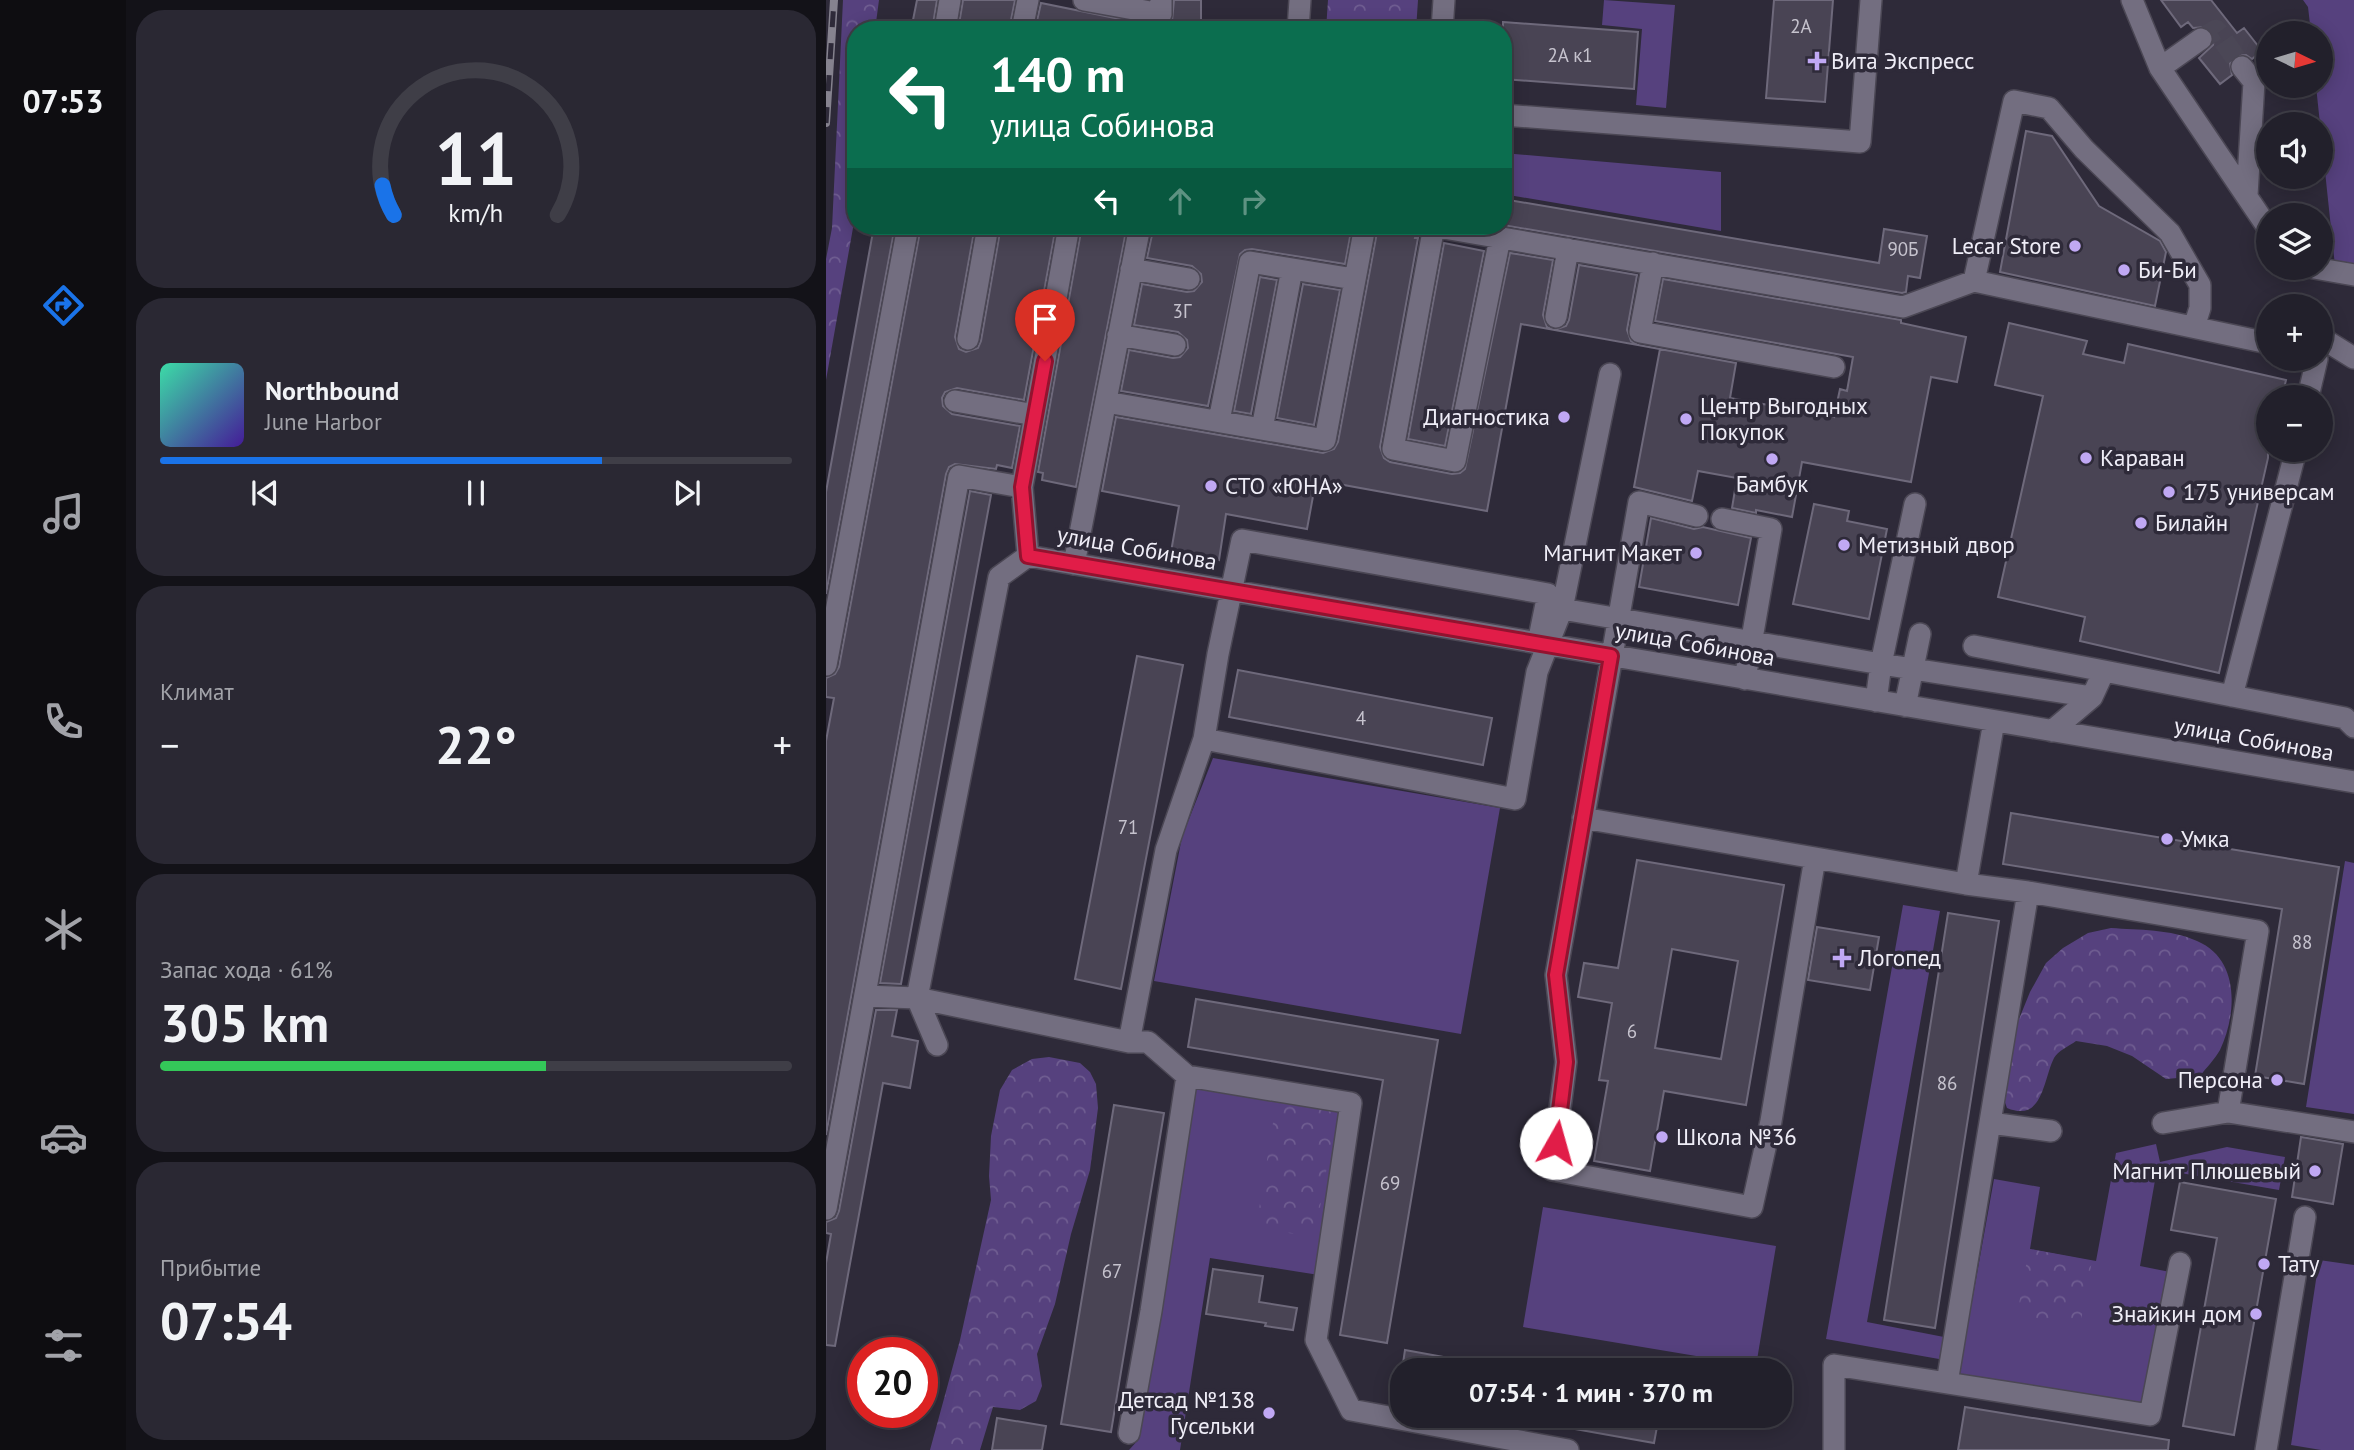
<!DOCTYPE html>
<html lang="ru">
<meta charset="utf-8">
<style>
:root{--surface:#22202b;--page:#2a2833;--text:#f1f3f6;--muted:#a2a3a9;--line:#3f3e47;--accent:#1a73e8}
body{margin:0;font-family:"PT Sans",sans-serif;background:var(--page);color:var(--text);height:100vh;display:flex;flex-direction:column;font-size:26px;white-space:nowrap}
*{box-sizing:border-box;margin:0}
p{font-size:23px;color:var(--muted)}
.icon{flex:none;width:38px;height:38px;fill:none;stroke:currentColor;stroke-width:2;stroke-linecap:round;stroke-linejoin:round}
.map{position:relative;flex:1;overflow:hidden}
.panel{display:flex;flex-direction:column;gap:10px;padding:10px;background:#131218;width:700px}
.panel>*{flex:none}
.hud{position:absolute;left:21px;top:21px;width:665px;height:214px;border-radius:28px;box-shadow:0 4px 18px #0003,0 0 0 2px var(--line);background:#0b6e4f;color:#fff;overflow:hidden}
.needle{width:46px;rotate:95deg}
.controls{position:absolute;left:1430px;top:21px;display:grid;gap:14px}
.controls a{display:grid;place-items:center;width:77px;height:77px;border-radius:50%;background:var(--surface);box-shadow:0 4px 18px #0003,0 0 0 2px var(--line);font-size:35px}
.speed{position:absolute;left:21px;top:1337px;display:flex;gap:14px;font-size:35px;font-weight:700;text-align:center}
.speed>*{display:grid;place-content:center;width:91px;height:91px;border-radius:50%;background:var(--surface);box-shadow:0 4px 18px #0003,0 0 0 2px var(--line);line-height:1}
.speed .limit{border:10px solid #d22;background:#fff;color:#111}
.pin{position:absolute;display:grid;place-items:center;width:60px;height:60px;color:#fff;margin:-72px -30px;border-radius:50% 50% 50% 0;rotate:-45deg;box-shadow:0 0 7px #0007}
.pin .icon{rotate:45deg}
.me{position:absolute;width:77px;margin:-38px;rotate:7deg;stroke-linejoin:round;filter:drop-shadow(0 0 5px #0008)}
.turn{display:flex;align-items:center;gap:24px;height:147px;padding:0 28px;font-size:32px}
.turn .icon{width:91px;height:91px;stroke-width:2.5}
.turn b{display:block;font-size:49px;line-height:60px}
.lanes{display:flex;align-items:center;height:66px;padding:0 28px;background:#0003;justify-content:center;gap:35px;direction:ltr}
.lanes .off{opacity:.35}
.big{font-size:52px;font-weight:700;line-height:1.1}
.panel .widget{flex:1;display:flex;flex-direction:column;justify-content:center;gap:10px;min-width:0;padding:0 24px;border-radius:28px;background:var(--page)}
.panel .dial{align-items:center;gap:0}
.dial svg{height:182px;overflow:visible;fill:none;stroke:var(--line);stroke-width:7;stroke-linecap:round;text-anchor:middle}
.dial text{fill:var(--text);stroke:none}
.song{display:flex;align-items:center;gap:21px}
.cover{width:84px;height:84px;border-radius:10px;background:linear-gradient(135deg,hsl(160 70% 55%),hsl(260 70% 35%))}
.played{height:7px;border-radius:4px;background:linear-gradient(90deg,var(--accent) 70%,var(--line) 70%)}
.keys{display:flex;justify-content:space-around;direction:ltr}
.heat{display:flex;justify-content:space-between;align-items:center;font-size:38px;direction:ltr}
.charge{height:10px;border-radius:5px;background:linear-gradient(90deg,#34c759 61%,var(--line) 0)}
.trip{position:absolute;left:564px;top:1358px;width:402px;height:70px;border-radius:28px;background:var(--surface);box-shadow:0 4px 18px #0003,0 0 0 2px var(--line);font-weight:700;line-height:70px;text-align:center}
main{display:flex;flex:1;min-height:0}
.dock{display:flex;flex-direction:column;width:126px;justify-content:space-around;align-items:center;background:#0e0d11;color:var(--muted)}
.dock .icon{width:49px;height:49px}
.dock .on{color:var(--accent)}
.dock b{font-size:32px;color:var(--text)}
.map>svg:first-child{display:block}
.grass{fill:#56417e}
.forest{fill:url(#forest-crowns)}
.building{fill:#494454;stroke:#6e697b;stroke-width:2;fill-rule:evenodd}
.lines{fill:none;stroke-linecap:round;stroke-linejoin:round}
.minor-tunnel{stroke:#4b4756;stroke-width:21;stroke-dasharray:21 10;stroke-linecap:butt}
.minor-casing{stroke:#4b4754;stroke-width:24}
.minor{stroke:#736e80;stroke-width:21}
.rail-casing{stroke:#86838f;stroke-width:8}
.rail{stroke:#2e2a39;stroke-width:5;stroke-dasharray:16;stroke-linecap:butt}
.route-casing{stroke:#92132f;stroke-width:18}
.route{stroke:#e11d48;stroke-width:12}
.poi-dot{fill:#c0a8f4;stroke:#2e2a39;stroke-width:2.5}
.labels{text-anchor:middle;stroke-width:7;stroke-linejoin:round;paint-order:stroke}
.number-label{font-size:19px;fill:#c6c3ce}
.poi-label{font-size:23px;fill:#efedf7;stroke:#2e2a39;text-anchor:start}
.street-label{font-size:23px;fill:#efedf7;stroke:#2e2a39}
</style>
<main>
<nav class="dock">
<b>07:53</b>
<svg class="icon on" aria-label="directions" viewBox="0 0 24 24"><path d="M12 3l9 9-9 9-9-9zM9 14v-3h6M13 9l2 2-2 2"/></svg>
<svg class="icon" aria-label="music" viewBox="0 0 24 24"><path d="M9 18V5l10-2v13"/><circle cx="6" cy="18" r="3"/><circle cx="16" cy="16" r="3"/></svg>
<svg class="icon" aria-label="phone" viewBox="0 0 24 24"><path d="M5 4h4l2 5-3 2q2 4 5 5l2-3 5 2v4C11 20 4 13 5 4z"/></svg>
<svg class="icon" aria-label="climate" viewBox="0 0 24 24"><path d="M12 3v18M4 7l16 10M4 17L20 7"/></svg>
<svg class="icon" aria-label="car" viewBox="0 0 24 24"><path d="M5 17H2v-5l4-1 3-4h7l3 4 3 1v5h-3M9 17h6M6 11h13"/><circle cx="7" cy="17" r="2"/><circle cx="17" cy="17" r="2"/></svg>
<svg class="icon" aria-label="filters" viewBox="0 0 24 24"><path d="M4 7h16M4 17h16"/><circle cx="9" cy="7" r="2"/><circle cx="15" cy="17" r="2"/></svg>
</nav>
<section class="panel">
<div class="widget dial"><svg viewBox="0 0 100 80">
<path d="M14 69A42 42 0 1 1 86 69"/>
<path d="M14 69A42 42 0 0 1 9 56" stroke="#1a73e8"/>
<text x="50" y="56" font-size="32" font-weight="700">11</text>
<text x="50" y="72" font-size="11">km/h</text>
</svg></div>
<div class="widget">
<div class="song"><i class="cover"></i><div><b>Northbound</b><p>June Harbor</p></div></div>
<div class="played"></div>
<div class="keys"><svg class="icon" aria-label="previous" viewBox="0 0 24 24"><path d="M18 5L8 12l10 7zM5 5v14"/></svg><svg class="icon" aria-label="pause" viewBox="0 0 24 24"><path d="M8 5v14M16 5v14"/></svg><svg class="icon" aria-label="next" viewBox="0 0 24 24"><path d="M6 5l10 7-10 7zM19 5v14"/></svg></div>
</div>
<div class="widget"><p>Климат</p>
<div class="heat"><a>−</a><b class="big">22°</b><a>+</a></div>
</div>
<div class="widget"><p>Запас хода · 61%</p><b class="big">305 km</b><div class="charge"></div></div>
<div class="widget"><p>Прибытие</p><b class="big">07:54</b></div>
</section>
<div class="map">
<svg width="1528" height="1450" viewBox="0 0 1528 1450">
<defs>
<pattern id="forest-crowns" width="20" height="18" patternUnits="userSpaceOnUse" patternTransform="scale(1.75)"><rect width="20" height="18" fill="#56417e"/><path d="M2 6a3 3 0 1 1 6 0M12 15a3 3 0 1 1 6 0" fill="none" stroke="#6f5d91"/></pattern>
</defs>
<rect width="100%" height="100%" fill="#2e2a39"/>
<path class="grass" d="M778,0L849,5L840,108L810,105L816,29L776,25Z
M1477,0H1528V268L1509,266L1490,86H1494V33H1485L1482,7Z
M677,153L895,172V231L677,194Z
M387,758L674,808L635,1034L328,981L356,837Z
M1519,861L1528,863V1114L1480,1107Z
M1077,905L1114,911L1041,1322L1118,1337L1113,1359L1000,1339Z
M369,1082L520,1105L493,1275L384,1258L354,1450H303L313,1439Z
M1330,1144L1334,1162L1401,1147L1459,1157L1453,1190L1331,1169L1314,1266L1344,1272L1319,1407L1133,1374L1168,1179L1214,1187L1204,1249L1270,1261L1290,1153Z
M717,1207L950,1246L930,1366L697,1327Z
M1493,1260L1528,1265V1450H1495L1465,1445Z"/>
<path class="forest" d="M17,0H53L49,30H30V211L0,380V259L6,228Z
M502,0H592L590,30H500Z
M1285,928C1312,930 1345,929 1371,941C1414,959 1411,1014 1394,1050C1389,1059 1380,1068 1374,1076L1340,1079L1306,1056L1281,1046L1250,1041C1243,1046 1232,1051 1228,1058C1217,1080 1217,1123 1181,1108L1176,1094L1189,1029L1204,992L1220,963L1237,948L1262,933Z
M223,1057L254,1063L264,1072L270,1084L272,1108L264,1170L245,1234L229,1304L211,1354L216,1386L210,1401L194,1410L167,1407L154,1450H104L134,1340L165,1200L163,1176L165,1136L174,1090L186,1070L206,1059Z
M451,1098L511,1108L489,1237L430,1228Z
M1203,1249L1266,1261L1254,1326L1191,1315Z"/>
<path class="building" d="M91,0H111L106,30H85Z
M137,0H189L183,30H132Z
M348,0H375V30H209L215,3L333,27L341,26L346,21Z
M948,0H1007L999,102L940,98Z
M1335,0H1385L1411,33L1418,28L1436,51L1426,59L1420,55L1408,56L1404,63L1406,75L1394,84L1373,58L1387,45L1388,38L1386,32L1380,27L1367,28L1362,22L1355,27Z
M677,22L812,32L808,89L677,79Z
M1200,131L1226,136L1273,206L1334,241L1340,252L1329,306L1174,272Z
M677,199L1053,263L1058,229L1101,236L1094,278L1082,276L1080,292L1076,293L677,225Z
M48,226H69L0,594V492Z
M95,226H149L129,337L133,349L140,352L152,348L155,341L175,226H230L198,400L131,388L119,392L116,398L117,406L126,414L194,426L186,468L171,465L170,469L129,464L123,467L120,474L0,1135V741L8,698L0,697V678L9,674L13,667Z
M256,226H301L250,487L216,480L217,473L212,472Z
M338,226H526L519,264L426,249L419,250L414,254L382,406L295,391L303,350L347,358L354,357L362,348L361,340L352,332L308,325L316,284L361,292L368,291L376,282L375,274L366,266L321,258L326,235Z
M552,227L590,234L589,238H592L554,447L558,458L564,462L626,474L634,473L639,469L684,253L727,260L717,315L721,327L728,330L740,326L743,320L753,265L811,275L801,330L805,341L812,345L910,363L904,398L1008,417L1014,389L1021,391L1027,357L829,321L837,279L1075,320V323L1140,337L1131,382L1105,377L1085,482L976,462L966,517L930,510V513L906,508L911,478L872,471L866,501L808,487L834,349L695,324L661,511L490,480L481,529L400,514L393,560L345,552L353,506L276,491L290,417L497,453L508,449L512,442Z
M618,243L658,251L619,446L582,439Z
M434,277L451,280L425,414L408,411Z
M477,284L514,290L488,425L451,418Z
M1183,323L1261,341L1257,354L1298,363L1302,344L1460,380L1456,397H1442V458L1393,673L1254,641L1259,617L1172,597L1217,396L1169,385Z
M144,491L165,495L75,984L54,983Z
M988,504L1023,511L1021,521L1061,529L1043,619L967,604Z
M825,518L868,529L877,527L925,538L912,605L813,587Z
M311,656L357,665L295,989L249,979Z
M412,670L666,718L657,765L403,717Z
M1185,813L1513,867L1478,1084L1429,1076L1456,909L1177,864Z
M811,860L958,885L920,1105L838,1091L824,1171L768,1161L782,1081L773,1080L786,1003L752,997L758,963L792,968ZM846,949L912,961L895,1059L829,1048Z
M1122,913L1173,921L1109,1328L1058,1320Z
M991,927L1053,937L1044,990L982,980Z
M370,999L612,1040L561,1343L514,1335L557,1080L362,1047Z
M50,1010H71L66,1036L92,1041L84,1088L57,1083L9,1346L0,1345V1263L5,1234L0,1233V1222L10,1218L13,1211Z
M288,1105L338,1113L285,1432L235,1424Z
M1475,1137L1517,1144L1507,1204L1466,1197Z
M1354,1182L1450,1199L1408,1435L1357,1426L1391,1238L1345,1230Z
M387,1269L437,1276L433,1302L471,1308L467,1330L439,1326L440,1323L380,1314Z
M579,1350L640,1361L639,1370H576Z
M1139,1407L1343,1440L1342,1450H1132Z
M727,1416H833L828,1443L726,1425Z
M171,1418L220,1426L216,1450H166Z"/>
<g class="lines">
<path class="minor-tunnel" d="M1375,39L1390,30L1416,67"/>
<defs>
<path id="minor" d="M258,0L335,14V0
M1306,0L1334,68L1442,228
M119,30L124,0
M196,30L202,0
M472,30L474,0
M616,30L618,0
M1416,67L1428,82L1421,195
M1334,68L1375,39
M677,115L1034,142L1045,0
M606,226L1077,307L1148,281L1442,343
M608,226L567,449L629,461L674,238
M827,263L814,332L1008,367
M1488,268L1528,275
M305,269L363,279
M1148,281L1188,101L1223,108L1258,149L1344,233L1374,285V308L1368,327
M730,317L742,249
M292,335L349,345
M1494,337L1528,358
M142,339L162,226
M1482,397L1491,359
M129,401L209,415
M280,402L499,440L539,226
M393,421L424,262L528,279
M436,429L466,269
M871,516L813,502L730,975L740,1062L726,1170L926,1207L945,1121L989,858
M896,519L945,529L919,679
M202,556L1528,782
M202,556L196,487L243,226
M248,564L314,226
M736,609L1055,664L1266,697
M712,643L722,594L416,540L392,654L378,739L340,850L303,1042H322L361,1076L525,1103L490,1340L525,1410L742,1450
M1148,646L1278,671
M0,665L82,226
M1406,696L1470,450
M1050,701L1055,664L1089,504
M1079,706L1094,634
M1226,731L1266,697L1278,671L1519,718L1528,727
M378,739L689,799L711,672L736,609L784,374
M757,818L1140,884
M1202,892L1432,931L1402,1112L1528,1132
M39,996L91,998L303,1042
M111,1045L91,998L173,577L202,556
M1164,1123L1225,1131
M1337,1123L1402,1112
M0,1209L133,476L196,487
M1121,1383L1324,1415L1354,1263
M303,1433L325,1311L361,1076
M1008,1450V1365L1121,1383L1202,892L1140,884L1168,721
M1440,1450L1479,1217"/>
</defs>
<use href="#minor" class="minor-casing"/>
<use href="#minor" class="minor"/>
<defs>
<path id="rail" d="M0,123L8,0"/>
</defs>
<use href="#rail" class="rail-casing"/>
<use href="#rail" class="rail"/>
</g>
<g class="lines">
<defs>
<path id="route" d="M219,361L196,487L202,556L785,656L730,975L740,1062L730,1143"/>
</defs>
<use href="#route" class="route-casing"/>
<use href="#route" class="route"/>
</g>
<g class="poi-dot">
<path d="M987.5 50.5h7v7h7v7h-7v7h-7v-7h-7v-7h7z"/>
<circle cx="1249" cy="246" r="7"/>
<circle cx="1298" cy="270" r="7"/>
<circle cx="738" cy="417" r="7"/>
<circle cx="860" cy="419" r="7"/>
<circle cx="1260" cy="458" r="7"/>
<circle cx="946" cy="459" r="7"/>
<circle cx="385" cy="486" r="7"/>
<circle cx="1343" cy="492" r="7"/>
<circle cx="1315" cy="523" r="7"/>
<circle cx="1018" cy="545" r="7"/>
<circle cx="870" cy="553" r="7"/>
<circle cx="1341" cy="839" r="7"/>
<path d="M1012.5 947.5h7v7h7v7h-7v7h-7v-7h-7v-7h7z"/>
<circle cx="1451" cy="1080" r="7"/>
<circle cx="836" cy="1137" r="7"/>
<circle cx="1489" cy="1171" r="7"/>
<circle cx="1438" cy="1264" r="7"/>
<circle cx="1430" cy="1314" r="7"/>
<circle cx="443" cy="1413" r="7"/>
</g>
<g class="labels">
<g class="number-label">
<text x="975" y="33">2А</text>
<text x="744" y="62">2А к1</text>
<text x="1077" y="256">90Б</text>
<text x="356" y="318">3Г</text>
<text x="535" y="725">4</text>
<text x="302" y="834">71</text>
<text x="1476" y="949">88</text>
<text x="806" y="1038">6</text>
<text x="1121" y="1090">86</text>
<text x="564" y="1190">69</text>
<text x="286" y="1278">67</text>
</g>
<g class="poi-label">
<text x="1005" y="69">Вита Экспресс</text>
<text x="1235" y="254" text-anchor="end">Lecar Store</text>
<text x="1312" y="278">Би-Би</text>
<text x="874" y="414">Центр Выгодных<tspan x="874" dy="26">Покупок</tspan></text>
<text x="724" y="425" text-anchor="end">Диагностика</text>
<text x="1274" y="466">Караван</text>
<text x="946" y="492" text-anchor="middle">Бамбук</text>
<text x="399" y="494">СТО «ЮНА»</text>
<text x="1357" y="500">175 универсам</text>
<text x="1329" y="531">Билайн</text>
<text x="1032" y="553">Метизный двор</text>
<text x="856" y="561" text-anchor="end">Магнит Макет</text>
<text x="1355" y="847">Умка</text>
<text x="1032" y="966">Логопед</text>
<text x="1437" y="1088" text-anchor="end">Персона</text>
<text x="850" y="1145">Школа №36</text>
<text x="1475" y="1179" text-anchor="end">Магнит Плюшевый</text>
<text x="1452" y="1272">Тату</text>
<text x="1416" y="1322" text-anchor="end">Знайкин дом</text>
<text x="429" y="1408" text-anchor="end">Детсад №138<tspan x="429" dy="26">Гусельки</tspan></text>
</g>
<g class="street-label">
<text transform="translate(311 548) rotate(10)" y="8">улица Собинова</text>
<text transform="translate(869 644) rotate(10)" y="8">улица Собинова</text>
<text transform="translate(1428 739) rotate(10)" y="8">улица Собинова</text>
</g>
</g>
</svg>
<div class="controls">
<a><svg class="needle" viewBox="-14 -14 28 28"><path d="M0-13l5 13h-10z" fill="#e53935"/><path d="M0 13l5-13h-10z" fill="#a2a3a9"/></svg></a>
<a><svg class="icon" aria-label="sound" viewBox="0 0 24 24"><path d="M4 9h4l5-4v14l-5-4H4zM17 9q2 3 0 6"/></svg></a>
<a><svg class="icon" aria-label="layers" viewBox="0 0 24 24"><path d="M12 4l9 5-9 5-9-5zM3 14l9 5 9-5"/></svg></a>
<a>+</a>
<a>−</a>
</div>
<div class="speed"><div class="limit">20</div></div>
<div class="pin" style="left:219px;top:361px;background:#d93025"><svg class="icon" aria-label="arrive" viewBox="0 0 24 24"><path d="M6 21V4h12l-3 4 3 4H6"/></svg></div>
<svg class="me" style="left:730px;top:1143px" viewBox="-20 -20 40 40"><circle r="19" fill="#fff"/><path d="M0-13L10 11 0 6-10 11z" fill="#e11d48"/></svg>
<div class="trip">07:54 · 1 мин · 370 m</div>
<div class="hud">
<div class="turn"><svg class="icon" aria-label="left" viewBox="0 0 24 24"><path d="M17 20v-9H6M10 6l-5 5 5 5"/></svg><div><b>140 m</b>улица Собинова</div></div>
<div class="lanes"><svg class="icon" aria-label="left" viewBox="0 0 24 24"><path d="M17 20v-9H6M10 6l-5 5 5 5"/></svg><svg class="icon off" aria-label="ahead" viewBox="0 0 24 24"><path d="M12 20V5M6 11l6-6 6 6"/></svg><svg class="icon off" aria-label="right" viewBox="0 0 24 24"><path d="M7 20v-9h11M14 6l5 5-5 5"/></svg></div>
</div>
</div>
</main>
